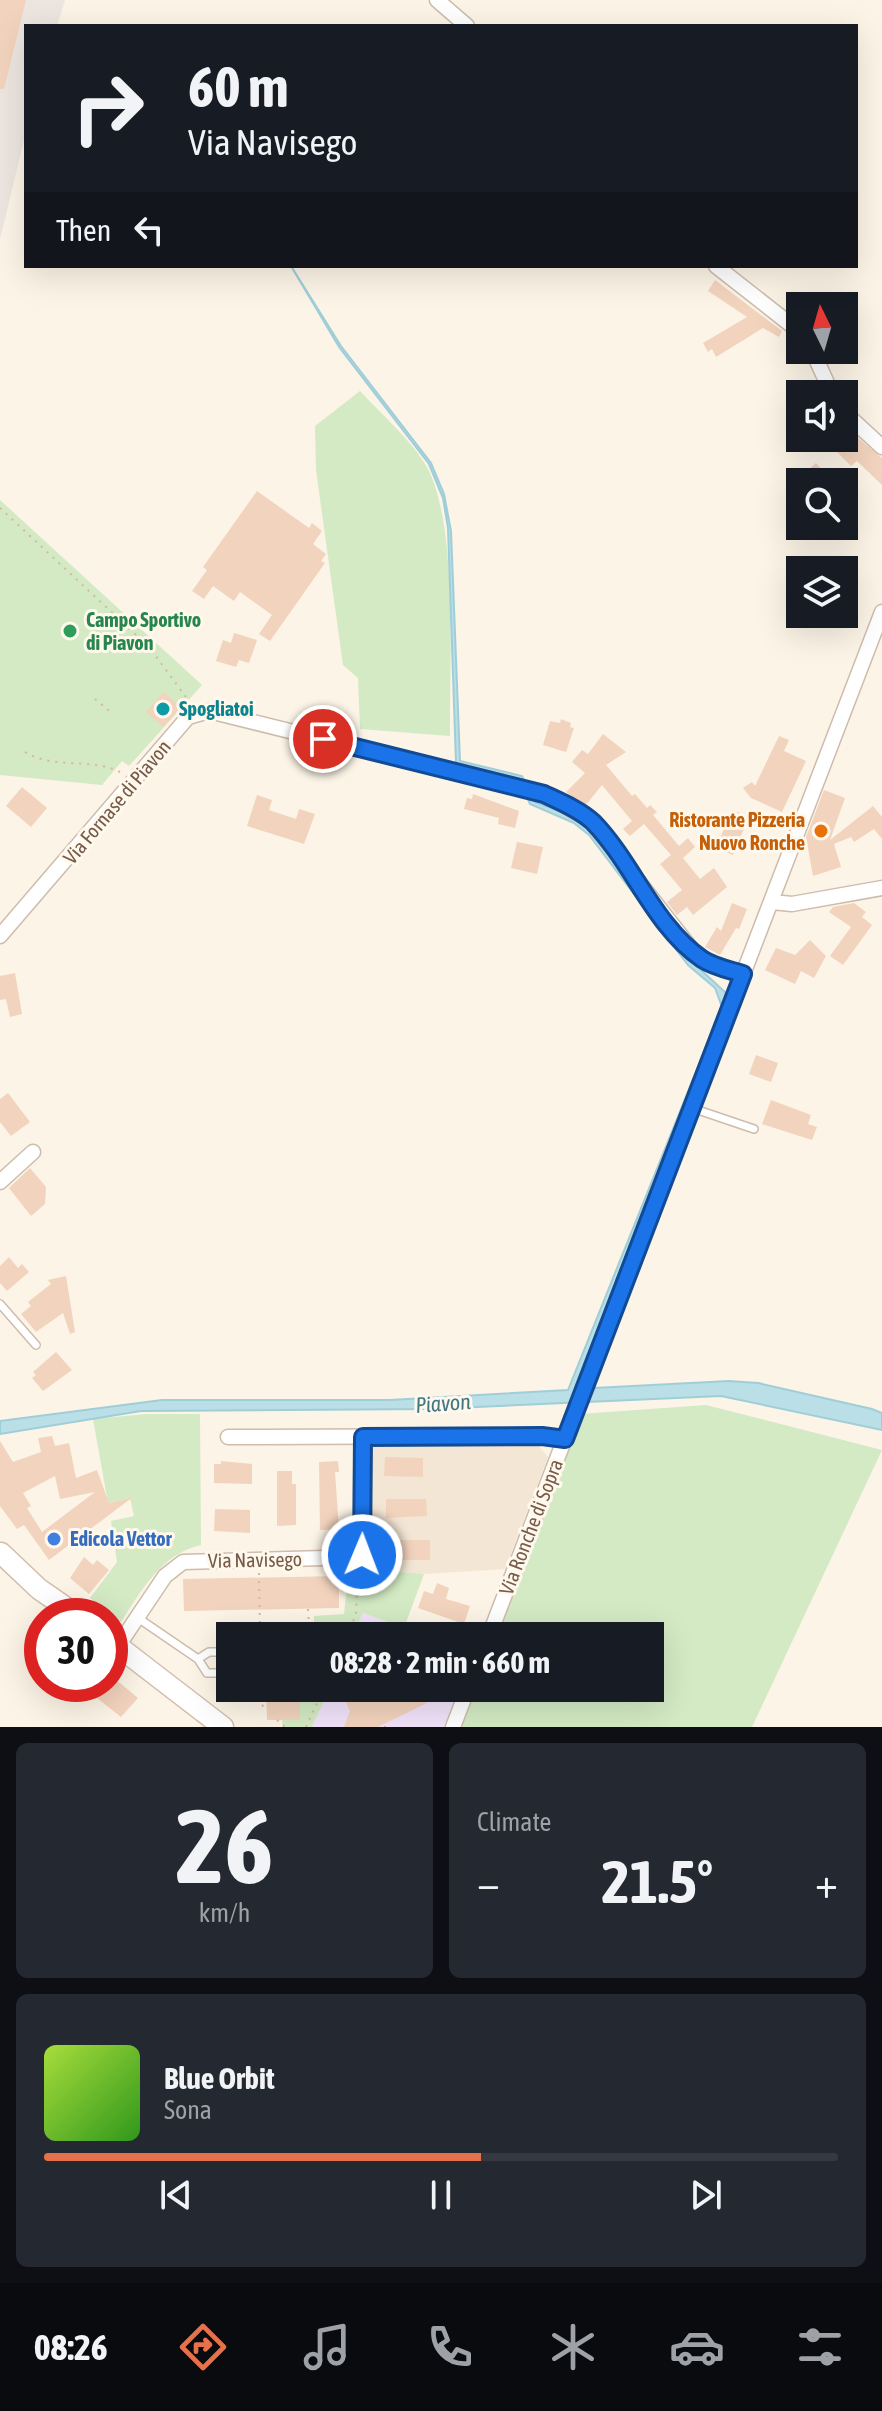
<!DOCTYPE html>
<meta charset="utf-8">
<style>
:root{--surface:#171b24;--page:#242831;--text:#f1f3f6;--muted:#9ea1a6;--line:#363941;--accent:#e7714b}
body{margin:0;font-family:"Asap Condensed",sans-serif;background:var(--page);color:var(--text);height:100vh;display:flex;flex-direction:column;font-size:30px;white-space:nowrap}
*{box-sizing:border-box;margin:0}
p{font-size:26px;color:var(--muted)}
.icon{flex:none;width:44px;height:44px;fill:none;stroke:currentColor;stroke-width:2;stroke-linecap:round;stroke-linejoin:round}
.map{position:relative;height:1727px;overflow:hidden}
.side{display:flex;flex-direction:column;gap:16px;padding:16px;background:#0d0f14;flex:1}
.side>*{flex:none}
.top-card{position:absolute;left:24px;top:24px;width:834px;height:244px;border-radius:0px;box-shadow:0 8px 32px #0002;background:#171b24;color:var(--text);overflow:hidden}
.needle{width:52px;rotate:355deg}
.tools{position:absolute;left:786px;top:292px;display:grid;gap:16px}
.tools a{display:grid;place-items:center;width:72px;height:72px;border-radius:0px;background:var(--surface);box-shadow:0 8px 32px #0002;font-size:40px}
.speed{position:absolute;left:24px;top:1598px;display:flex;gap:16px;font-size:40px;font-weight:700;text-align:center}
.speed>*{display:grid;place-content:center;width:104px;height:104px;border-radius:50%;background:var(--surface);box-shadow:0 8px 32px #0002;line-height:1}
.speed .limit{border:12px solid #d22;background:#fff;color:#111}
.pin{position:absolute;display:grid;place-items:center;width:68px;height:68px;color:#fff;margin:-34px;border:4px solid #fff;border-radius:50%;box-shadow:0 2px 8px #0007}
.me{position:absolute;width:88px;margin:-44px;rotate:1deg;stroke-linejoin:round;filter:drop-shadow(0 0 6px #0008)}
.turn{display:flex;align-items:center;gap:28px;height:168px;padding:0 32px;font-size:36px}
.turn .icon{width:104px;height:104px;stroke-width:2.5}
.turn b{display:block;font-size:56px;line-height:68px}
.then{display:flex;align-items:center;height:76px;padding:0 32px;background:#0003;gap:16px;font-size:30px}
.big{font-size:60px;font-weight:700;line-height:1.1}
.side .widget{flex:1;display:flex;flex-direction:column;justify-content:center;gap:12px;min-width:0;padding:0 28px;border-radius:12px;background:var(--page)}
.side .dial{align-items:center;gap:0}
.dial b{font-size:104px;line-height:1}
.song{display:flex;align-items:center;gap:24px}
.cover{width:96px;height:96px;border-radius:12px;background:linear-gradient(135deg,hsl(80 70% 55%),hsl(110 70% 35%))}
.played{height:8px;border-radius:4px;background:linear-gradient(90deg,var(--accent) 55%,var(--line) 55%)}
.keys{display:flex;justify-content:space-around;direction:ltr}
.heat{display:flex;justify-content:space-between;align-items:center;font-size:44px;direction:ltr}
.side .tiles{flex:1;display:grid;gap:16px;grid-template-columns:1fr 1fr}
.widget:last-child{grid-column:span 2}
.trip{position:absolute;left:216px;top:1622px;width:448px;height:80px;border-radius:0px;background:var(--surface);box-shadow:0 8px 32px #0002;font-weight:700;line-height:80px;text-align:center}
.menu{display:flex;height:128px;justify-content:space-around;align-items:center;background:#090b0e;color:var(--muted)}
.menu .icon{width:56px;height:56px}
.menu .on{color:var(--accent)}
.menu b{font-size:36px;color:var(--text)}
.map>svg:first-child{display:block}
.residential{fill:#f4e6d4}
.industrial{fill:#ede6e0}
.education{fill:#f1e2f9}
.green{fill:#d3eac4}
.water{fill:#badfe6;stroke:#a0ced8;stroke-width:2}
.building{fill:#f2d3bd;fill-rule:evenodd}
.lines{fill:none;stroke-linecap:round;stroke-linejoin:round}
.service-casing{stroke:#cebcac;stroke-width:10}
.minor-casing{stroke:#cebcac;stroke-width:17}
.secondary-casing{stroke:#d3beac;stroke-width:23}
.path{stroke:#d7b7a0;stroke-width:2;stroke-dasharray:2 6;stroke-linecap:butt}
.service{stroke:#fff;stroke-width:7}
.minor{stroke:#fff;stroke-width:14}
.secondary{stroke:#fff;stroke-width:20}
.route-casing{stroke:#114b97;stroke-width:20}
.route{stroke:#1a73e8;stroke-width:14}
.leisure-dot{fill:#2e9e5b;stroke:#fff8ec;stroke-width:3}
.culture-dot{fill:#0f9aa8;stroke:#fff8ec;stroke-width:3}
.food-dot{fill:#e8710a;stroke:#fff8ec;stroke-width:3}
.shop-dot{fill:#3f7fe0;stroke:#fff8ec;stroke-width:3}
.labels{text-anchor:middle;stroke-width:6;stroke-linejoin:round;paint-order:stroke}
.leisure-label{font-size:20px;font-weight:bold;fill:#27864d;stroke:#fff8ec;text-anchor:start}
.culture-label{font-size:20px;font-weight:bold;fill:#0d838f;stroke:#fff8ec;text-anchor:start}
.street-label{font-size:20px;fill:#765b4a;stroke:#fff8ec}
.food-label{font-size:20px;font-weight:bold;fill:#c56008;stroke:#fff8ec;text-anchor:end}
.shop-label{font-size:20px;font-weight:bold;fill:#366cbe;stroke:#fff8ec;text-anchor:start}
.water-label{font-size:22px;font-style:italic;fill:#417683;stroke:#fff8ec}
</style>
<div class="map">
<svg width="882" height="1727" viewBox="0 0 882 1727">
<rect width="100%" height="100%" fill="#fcf4e6"/>
<path class="residential" d="M538,1445L548,1457L505,1569L424,1574L370,1569L369,1446Z"/>
<path class="industrial" d="M0,0H65L57,26H26V132L0,239Z"/>
<path class="education" d="M363,1613L424,1636H353Z
M330,1688H459L444,1727H312Z"/>
<path class="green" d="M360,391C381,414 409,438 425,464C459,519 449,668 450,736L360,729L358,678L343,665L316,470L315,426Z
M0,500L202,685L129,766L122,761L102,785L0,775Z
M706,1405L882,1450L752,1727H454L469,1688H650V1636H490L580,1414Z
M146,1414H200L201,1545C161,1554 142,1590 121,1622L90,1598L117,1562L111,1521L134,1516L130,1498L108,1503L93,1419Z
M362,1553L370,1569L424,1574L404,1628L363,1613L353,1636H300V1631H314V1616L344,1614L350,1558Z
M300,1688H330L312,1727H283L282,1720L300,1719Z"/>
<path class="water" d="M291,266L341,346L431,463L444,494L451,531L460,761L522,776L535,802L577,818L592,830L687,957L726,993L722,1015L575,1389L729,1381L758,1383L872,1409L882,1413V1430L721,1396L432,1409L141,1411L0,1434V1421L162,1400H390L568,1390L722,1007L715,988L688,965L589,835L574,823L530,804L520,781L462,768L456,763L448,528L443,498L429,464L339,347Z"/>
<path class="building" d="M0,0H26L4,89H0Z
M715,280L782,331L779,337L763,328L716,357L712,349L708,352L703,343L747,317L708,291Z
M852,433L882,458V485L857,461L851,466L835,450Z
M816,463L833,482H794Z
M257,491L309,528L312,523L322,531L313,544L326,554L321,561L325,563L270,641L259,634L272,615L240,592L234,601L213,586L204,599L192,591L207,570L203,567Z
M234,633L257,640L249,663L239,660L236,667L216,661L223,640L231,643Z
M164,692L181,707L163,727L146,712Z
M561,719L571,723L570,727L574,728L566,752L543,745L550,721L560,723Z
M603,734L626,752L606,765L632,796L635,794L647,808L650,805L657,812L653,815L679,846L688,838L695,847L683,858L700,879L714,868L727,887L693,915L687,907L677,915L667,902L682,890L660,864L671,855L644,824L630,836L623,829L632,821L602,785L585,806L566,792L585,773L572,762L582,750L588,754Z
M779,736L789,740L784,751L806,761L782,812L751,798L743,788L752,782L755,786Z
M22,787L47,808L31,827L6,806Z
M824,790L845,798L830,840L873,806L882,817V839L874,829L854,842L851,837L834,844L841,867L813,876L806,837Z
M473,794L519,811L515,828L498,824L499,818L464,809L467,798L472,799Z
M257,795L272,800L269,810L296,819L299,809L315,814L304,844L247,826Z
M732,810L749,816L733,855L716,848Z
M517,842L543,847L537,874L511,868Z
M732,903L747,909L739,929L736,928L720,955L705,947L717,927L721,931Z
M854,903L866,912L862,917L872,925L843,965L830,956L851,927L829,912L833,907Z
M810,940L826,956L814,978L801,971L795,984L765,970L776,948L795,955Z
M15,973L22,1014L10,1017L6,999L0,1000V976Z
M756,1055L778,1063L771,1082L749,1074Z
M8,1093L30,1122L11,1136L0,1122V1099Z
M771,1100L811,1115L808,1124L817,1127L812,1140L762,1124Z
M30,1168L46,1187L45,1204L31,1216L9,1188Z
M9,1257L18,1268L22,1264L29,1272L7,1291L0,1283V1266Z
M66,1276L75,1332L70,1334L63,1313L36,1332L21,1314L31,1306L28,1302L51,1284L48,1280Z
M56,1352L72,1370L43,1391L32,1378L36,1375L33,1372Z
M52,1436L55,1446L69,1443L76,1478L97,1470L109,1503L133,1497L49,1560L24,1525L17,1529L0,1506V1441L13,1462L41,1452L38,1438ZM55,1476L60,1499L95,1492L42,1532L27,1508L31,1506L23,1493Z
M385,1457L423,1458V1477L384,1476Z
M221,1461L252,1464V1484L214,1483V1464H221Z
M338,1461L339,1472H335L339,1529L320,1530L319,1462Z
M277,1471H292V1484H296V1525L277,1526Z
M386,1499H426L427,1516L386,1518Z
M215,1509L250,1510V1533L214,1531Z
M399,1540H430V1560H399Z
M84,1557L93,1565L97,1560L109,1570L89,1594L70,1578Z
M339,1576V1608L184,1611L183,1579Z
M437,1583L449,1588L446,1599L470,1606L464,1624L418,1608L424,1591L433,1594Z
M114,1678L138,1698L121,1717L84,1688L77,1696L65,1687L58,1697L40,1684H110Z
M266,1688H300V1720H267Z
M339,1688H363L367,1696L385,1688H442L425,1704L378,1727H344L350,1711Z"/>
<g class="lines">
<defs>
<path id="service" d="M692,1108L754,1129
M0,1304L36,1345
M138,1618L198,1659
M230,1652H209L198,1659L207,1673H230"/>
<path id="minor" d="M437,0L467,26
M716,266L800,332
M812,350L832,394
M844,412L882,447
M772,902L792,904L882,888
M0,936L188,717L209,711L544,794L591,821L693,951L709,962L743,974
M0,1182L33,1152
M228,1437L542,1436L565,1439
M489,1636L882,612
M118,1646L165,1576L183,1562L359,1557L362,1553L363,1437
M453,1727L468,1688"/>
<path id="secondary" d="M1,1553L39,1589L78,1616
M110,1640L223,1727"/>
</defs>
<use href="#service" class="service-casing"/>
<use href="#minor" class="minor-casing"/>
<use href="#secondary" class="secondary-casing"/>
<path class="path" d="M0,508L149,647L189,701
M95,699L112,713
M25,752C55,770 89,757 120,772
M259,1573L260,1636
M261,1628L309,1627L308,1608
M347,1636L356,1614L358,1571
M245,1688L266,1709
M277,1720L285,1727
M306,1727L324,1688
M384,1727H389"/>
<use href="#service" class="service"/>
<use href="#minor" class="minor"/>
<use href="#secondary" class="secondary"/>
</g>
<g class="lines">
<defs>
<path id="route" d="M323,739L544,794C561,802 580,810 593,822C633,863 654,926 702,959C714,967 730,970 743,974L565,1439L542,1436L363,1437L362,1555"/>
</defs>
<use href="#route" class="route-casing"/>
<use href="#route" class="route"/>
</g>
<circle class="leisure-dot" cx="70" cy="631" r="8"/>
<circle class="culture-dot" cx="163" cy="709" r="8"/>
<circle class="food-dot" cx="821" cy="831" r="8"/>
<circle class="shop-dot" cx="54" cy="1539" r="8"/>
<g class="labels">
<g class="leisure-label">
<text x="86" y="627">Campo Sportivo<tspan x="86" dy="23">di Piavon</tspan></text>
</g>
<g class="culture-label">
<text x="179" y="716">Spogliatoi</text>
</g>
<g class="street-label">
<text transform="translate(117 802) rotate(-50)" y="7">Via Fornase di Piavon</text>
<text transform="translate(531 1527) rotate(-69)" y="7">Via Ronche di Sopra</text>
<text transform="translate(255 1560) rotate(-1)" y="7">Via Navisego</text>
</g>
<g class="food-label">
<text x="805" y="827">Ristorante Pizzeria<tspan x="805" dy="23">Nuovo Ronche</tspan></text>
</g>
<g class="shop-label">
<text x="70" y="1546">Edicola Vettor</text>
</g>
<g class="water-label">
<text transform="translate(443 1403) rotate(-4)" y="8">Piavon</text>
</g>
</g>
</svg>
<div class="tools">
<a><svg class="needle" viewBox="-14 -14 28 28"><path d="M0-13l5 13h-10z" fill="#e53935"/><path d="M0 13l5-13h-10z" fill="#9ea1a6"/></svg></a>
<a><svg class="icon" aria-label="sound" viewBox="0 0 24 24"><path d="M4 9h4l5-4v14l-5-4H4zM17 9q2 3 0 6"/></svg></a>
<a><svg class="icon" aria-label="search" viewBox="0 0 24 24"><circle cx="10" cy="10" r="6"/><path d="M15 15l6 6"/></svg></a>
<a><svg class="icon" aria-label="layers" viewBox="0 0 24 24"><path d="M12 4l9 5-9 5-9-5zM3 14l9 5 9-5"/></svg></a>
</div>
<div class="speed"><div class="limit">30</div></div>
<div class="pin" style="left:323px;top:739px;background:#d93025"><svg class="icon" aria-label="arrive" viewBox="0 0 24 24"><path d="M6 21V4h12l-3 4 3 4H6"/></svg></div>
<svg class="me" style="left:362px;top:1555px" viewBox="-20 -20 40 40"><circle r="17" fill="#1a73e8" stroke="#fff" stroke-width="3"/><path d="M0-11L8 9 0 5-8 9z" fill="#fff"/></svg>
<div class="trip">08:28 · 2 min · 660 m</div>
<div class="top-card">
<div class="turn"><svg class="icon" aria-label="right" viewBox="0 0 24 24"><path d="M7 20v-9h11M14 6l5 5-5 5"/></svg><div><b>60 m</b>Via Navisego</div></div>
<div class="then">Then<svg class="icon" aria-label="left" viewBox="0 0 24 24"><path d="M17 20v-9H6M10 6l-5 5 5 5"/></svg></div>
</div>
</div>
<section class="side">
<div class="tiles">
<div class="widget dial"><b>26</b><p>km/h</p></div>
<div class="widget"><p>Climate</p>
<div class="heat"><a>−</a><b class="big">21.5°</b><a>+</a></div>
</div>
<div class="widget">
<div class="song"><i class="cover"></i><div><b>Blue Orbit</b><p>Sona</p></div></div>
<div class="played"></div>
<div class="keys"><svg class="icon" aria-label="previous" viewBox="0 0 24 24"><path d="M18 5L8 12l10 7zM5 5v14"/></svg><svg class="icon" aria-label="pause" viewBox="0 0 24 24"><path d="M8 5v14M16 5v14"/></svg><svg class="icon" aria-label="next" viewBox="0 0 24 24"><path d="M6 5l10 7-10 7zM19 5v14"/></svg></div>
</div>
</div>
</section>
<nav class="menu">
<b>08:26</b>
<svg class="icon on" aria-label="directions" viewBox="0 0 24 24"><path d="M12 3l9 9-9 9-9-9zM9 14v-3h6M13 9l2 2-2 2"/></svg>
<svg class="icon" aria-label="music" viewBox="0 0 24 24"><path d="M9 18V5l10-2v13"/><circle cx="6" cy="18" r="3"/><circle cx="16" cy="16" r="3"/></svg>
<svg class="icon" aria-label="phone" viewBox="0 0 24 24"><path d="M5 4h4l2 5-3 2q2 4 5 5l2-3 5 2v4C11 20 4 13 5 4z"/></svg>
<svg class="icon" aria-label="climate" viewBox="0 0 24 24"><path d="M12 3v18M4 7l16 10M4 17L20 7"/></svg>
<svg class="icon" aria-label="car" viewBox="0 0 24 24"><path d="M5 17H2v-5l4-1 3-4h7l3 4 3 1v5h-3M9 17h6M6 11h13"/><circle cx="7" cy="17" r="2"/><circle cx="17" cy="17" r="2"/></svg>
<svg class="icon" aria-label="filters" viewBox="0 0 24 24"><path d="M4 7h16M4 17h16"/><circle cx="9" cy="7" r="2"/><circle cx="15" cy="17" r="2"/></svg>
</nav>
